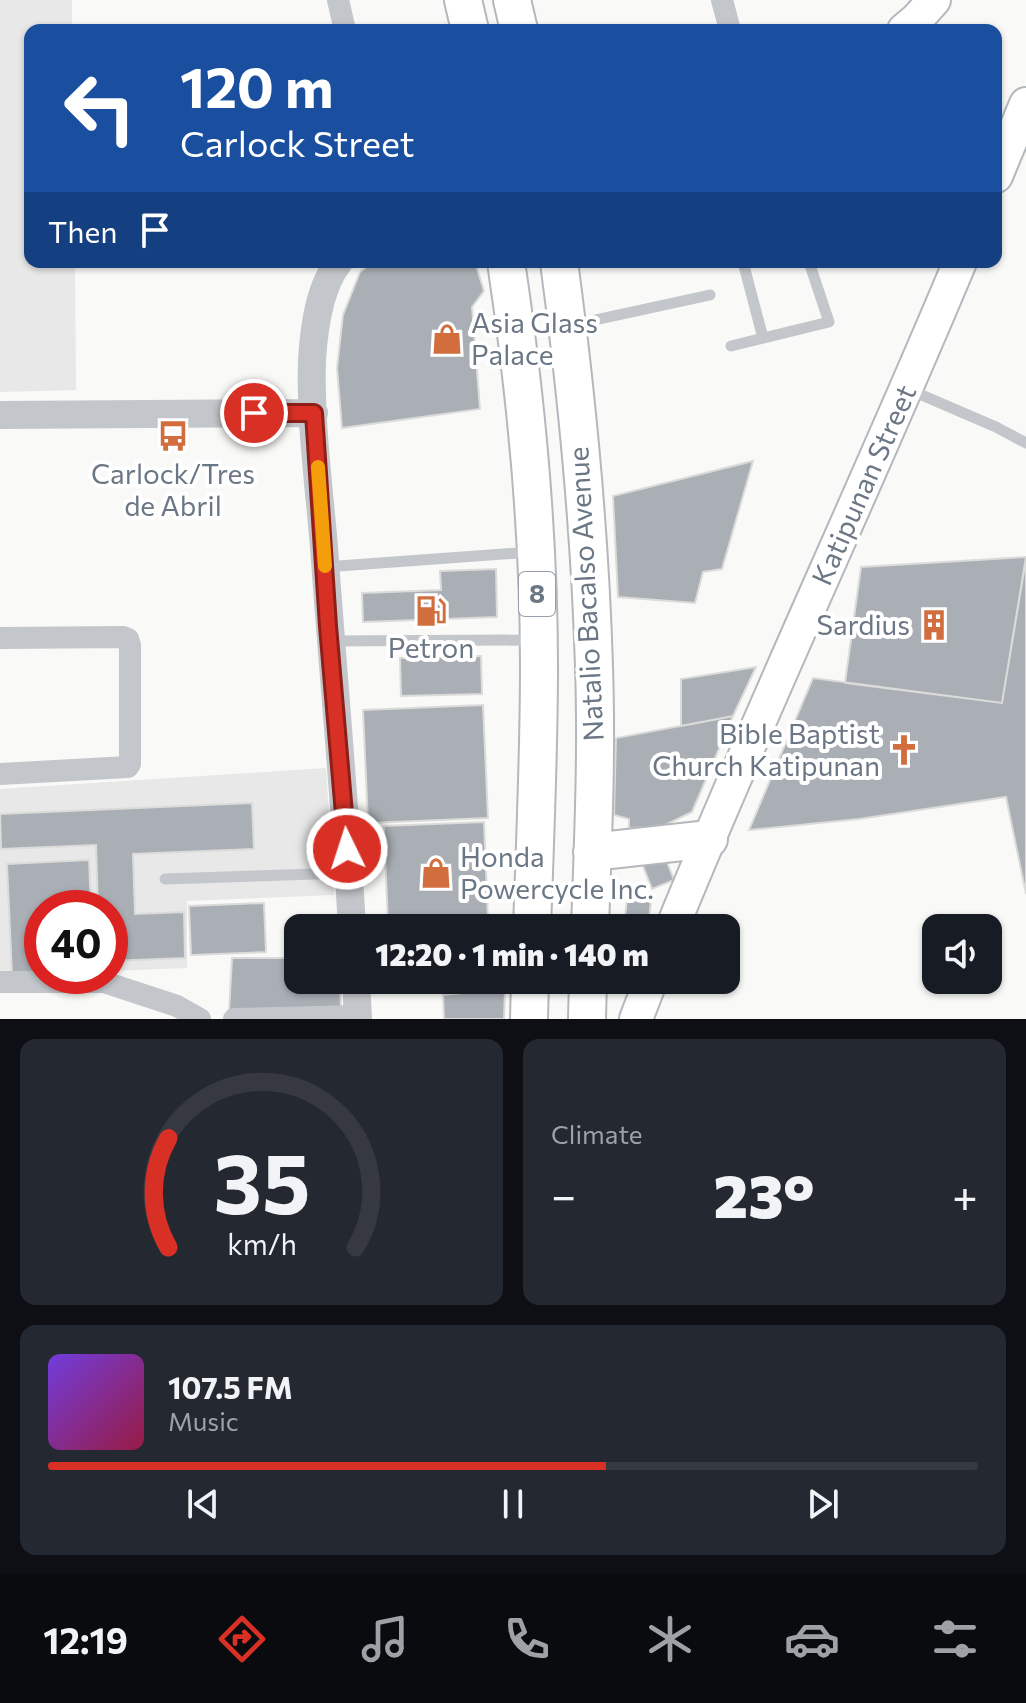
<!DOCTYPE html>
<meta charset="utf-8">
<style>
:root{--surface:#171b24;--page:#242831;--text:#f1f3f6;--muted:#9ea1a6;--line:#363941;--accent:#d93025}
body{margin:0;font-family:Commissioner,sans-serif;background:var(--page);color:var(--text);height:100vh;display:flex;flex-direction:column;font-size:30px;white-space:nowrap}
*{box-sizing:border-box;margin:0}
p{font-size:26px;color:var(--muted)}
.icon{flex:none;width:44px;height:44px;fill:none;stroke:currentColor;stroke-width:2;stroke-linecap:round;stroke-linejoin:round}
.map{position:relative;height:1019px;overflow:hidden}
.details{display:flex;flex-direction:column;gap:20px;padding:20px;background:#0d0f14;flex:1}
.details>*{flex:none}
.banner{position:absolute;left:24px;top:24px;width:978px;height:244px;border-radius:16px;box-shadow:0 2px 6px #0004;background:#1a4fa0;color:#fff;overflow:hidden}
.tools{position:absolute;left:922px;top:914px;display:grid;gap:16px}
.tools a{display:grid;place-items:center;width:80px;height:80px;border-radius:16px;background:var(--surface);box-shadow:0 2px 6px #0004;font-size:40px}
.speed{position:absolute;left:24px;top:890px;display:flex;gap:16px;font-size:40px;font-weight:700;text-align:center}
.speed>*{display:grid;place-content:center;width:104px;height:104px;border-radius:50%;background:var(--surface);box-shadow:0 2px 6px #0004;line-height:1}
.speed .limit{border:12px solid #d22;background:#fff;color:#111}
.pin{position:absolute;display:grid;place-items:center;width:68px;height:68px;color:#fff;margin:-34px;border:4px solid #fff;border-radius:50%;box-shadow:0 2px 8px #0007}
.me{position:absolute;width:88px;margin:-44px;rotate:356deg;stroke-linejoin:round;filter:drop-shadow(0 0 6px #0008)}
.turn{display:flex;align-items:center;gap:28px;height:168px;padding:0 24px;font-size:36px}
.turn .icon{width:104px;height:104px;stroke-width:2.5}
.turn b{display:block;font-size:56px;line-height:68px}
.then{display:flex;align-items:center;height:76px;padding:0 24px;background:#0003;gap:16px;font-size:30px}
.big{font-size:60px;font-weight:800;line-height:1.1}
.details .tile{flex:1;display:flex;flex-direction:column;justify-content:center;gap:12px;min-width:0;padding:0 28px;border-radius:16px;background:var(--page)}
.details .dial{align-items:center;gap:0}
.dial svg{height:208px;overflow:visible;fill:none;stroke:var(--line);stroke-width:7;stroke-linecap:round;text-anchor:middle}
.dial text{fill:var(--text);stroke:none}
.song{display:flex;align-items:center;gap:24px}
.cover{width:96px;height:96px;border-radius:12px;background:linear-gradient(135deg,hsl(260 70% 55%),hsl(340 70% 35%))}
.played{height:8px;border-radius:4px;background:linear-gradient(90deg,var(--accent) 60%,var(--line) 60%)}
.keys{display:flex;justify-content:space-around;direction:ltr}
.heat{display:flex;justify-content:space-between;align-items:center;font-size:44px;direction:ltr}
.details .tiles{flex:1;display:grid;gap:20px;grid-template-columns:1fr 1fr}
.tile:last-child{grid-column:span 2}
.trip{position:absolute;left:284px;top:914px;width:456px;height:80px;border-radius:16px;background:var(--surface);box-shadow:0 2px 6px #0004;font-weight:800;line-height:80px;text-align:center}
.tab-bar{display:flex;height:128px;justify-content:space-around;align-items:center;background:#090b0e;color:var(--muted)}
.tab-bar .icon{width:56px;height:56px}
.tab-bar .selected{color:var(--accent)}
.tab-bar b{font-size:36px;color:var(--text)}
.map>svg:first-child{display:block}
.built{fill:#e7e8e7}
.building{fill:#a9afb5;stroke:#dbdbd9;stroke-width:2}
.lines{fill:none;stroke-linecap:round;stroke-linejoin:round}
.secondary-casing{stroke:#b3b8bd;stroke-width:36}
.primary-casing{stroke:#b4b8bc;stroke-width:40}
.service{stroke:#c3c6ca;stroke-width:11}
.minor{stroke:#c3c6ca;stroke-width:22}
.tertiary{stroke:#c3c6ca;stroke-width:28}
.secondary{stroke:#fff;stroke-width:32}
.primary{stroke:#fff;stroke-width:36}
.route-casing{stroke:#8d1f18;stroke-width:20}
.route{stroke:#d93025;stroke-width:14}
.slow{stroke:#f59e0b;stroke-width:14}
.labels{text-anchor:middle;stroke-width:8;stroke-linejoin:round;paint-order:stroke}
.shield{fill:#fff;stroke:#97a0aa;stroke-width:2}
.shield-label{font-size:26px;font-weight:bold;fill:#6b7785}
.poi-label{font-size:28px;fill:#6b7785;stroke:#fff;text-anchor:start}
.street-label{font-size:28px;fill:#6b7785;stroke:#fff}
</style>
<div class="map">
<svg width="1026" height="1019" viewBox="0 0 1026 1019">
<rect width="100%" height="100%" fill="#f9f9f7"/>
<path class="built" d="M0,0H72V30H30V262H75L76,390L0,392Z
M326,768L334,895L187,901V968L110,971V908H42V974L0,975V789Z"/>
<path class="building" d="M373,262H475L484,291L472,307L480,409L342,428L337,368L343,315L360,272Z
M753,461L722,569L703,572L695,603L618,597L613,496Z
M1026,557L1002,703L845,683L861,567Z
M1026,559V894L1006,797L859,819L749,830L813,678L1002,703Z
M496,569L497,617L363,622L362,593L441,590L440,571Z
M481,656L482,694L401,696L400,658Z
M756,667L733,716L681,726V679Z
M483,705L488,818L368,823L363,710Z
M733,716L692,812L661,827L629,828V819L614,815L616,738Z
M252,803L254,849L133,854L135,914L184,912L185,958L110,961V908H98L96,845L1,849L0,814Z
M484,822L488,921L388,925L384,826Z
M665,857L674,880L652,889L643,866Z
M89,860L91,908H42V973L12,975L7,864Z
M627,898L651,901L648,928H624Z
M264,903L266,952L191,955L189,906Z
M232,958H298V980H340L341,1009L229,1012Z
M505,989L504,1019H444L443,995Z"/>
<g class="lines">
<defs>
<path id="secondary" d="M904,30L917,19L934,0
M996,176L1026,104
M672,928C763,704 867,485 960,262
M636,1019L651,980"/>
<path id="primary" d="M463,0L470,30
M512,0L519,30
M506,262C526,395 539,532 539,667C539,754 535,841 532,928
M559,262C577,396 590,532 594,667C597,754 593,841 590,928
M592,852L709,839
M529,1019L530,980
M587,1019L588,980"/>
</defs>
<use href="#secondary" class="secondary-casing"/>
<use href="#primary" class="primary-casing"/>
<path class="service" d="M743,262L763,338
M572,325L710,295
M731,346L829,322L809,262
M910,390L996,427L1026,443
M325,567L531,552
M331,641L534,640
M165,879L348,873"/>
<path class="minor" d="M338,0L345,30
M722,0L730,30
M0,638L123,637L128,639L130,645V764L128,767L0,774
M0,982H104L177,1006L200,1019
M234,1019L358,1016"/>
<path class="tertiary" d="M339,262C319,287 314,328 312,360C310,422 319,486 324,547C333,674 345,801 352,928
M0,415L314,413
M356,980L358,1019"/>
<use href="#secondary" class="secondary"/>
<use href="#primary" class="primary"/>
</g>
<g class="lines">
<defs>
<path id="route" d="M254,413H314L328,626L347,849"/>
</defs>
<use href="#route" class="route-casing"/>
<use href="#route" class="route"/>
<path class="slow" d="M318,467L325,566"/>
</g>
<defs>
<symbol id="shop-bare" viewBox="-9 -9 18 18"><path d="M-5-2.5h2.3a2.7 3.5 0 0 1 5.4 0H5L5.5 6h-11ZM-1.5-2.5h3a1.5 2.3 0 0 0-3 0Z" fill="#d26e3e" stroke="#fff" stroke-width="2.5" paint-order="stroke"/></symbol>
<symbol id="bus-bare" viewBox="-9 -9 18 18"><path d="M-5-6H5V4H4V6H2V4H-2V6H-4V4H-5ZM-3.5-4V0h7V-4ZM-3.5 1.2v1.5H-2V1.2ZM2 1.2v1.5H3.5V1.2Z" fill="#d26e3e" stroke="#fff" stroke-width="2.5" paint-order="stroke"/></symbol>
<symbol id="fuel-bare" viewBox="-9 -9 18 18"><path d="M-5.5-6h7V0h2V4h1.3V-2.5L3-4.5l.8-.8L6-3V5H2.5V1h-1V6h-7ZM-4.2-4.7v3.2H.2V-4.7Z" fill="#d26e3e" stroke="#fff" stroke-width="2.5" paint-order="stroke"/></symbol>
<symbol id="building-bare" viewBox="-9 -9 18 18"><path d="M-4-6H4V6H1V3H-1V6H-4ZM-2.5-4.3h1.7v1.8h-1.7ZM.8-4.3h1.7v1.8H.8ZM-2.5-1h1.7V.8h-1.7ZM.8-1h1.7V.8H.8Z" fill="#d26e3e" stroke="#fff" stroke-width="2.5" paint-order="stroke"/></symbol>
<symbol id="church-bare" viewBox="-9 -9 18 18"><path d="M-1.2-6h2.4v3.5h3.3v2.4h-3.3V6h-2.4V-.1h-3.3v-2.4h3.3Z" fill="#d26e3e" stroke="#fff" stroke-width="2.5" paint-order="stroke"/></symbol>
</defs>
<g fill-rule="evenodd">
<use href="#shop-bare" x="425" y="317" width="44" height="44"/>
<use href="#bus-bare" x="151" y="414" width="44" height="44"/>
<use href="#fuel-bare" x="409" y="589" width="44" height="44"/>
<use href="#building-bare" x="912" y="603" width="44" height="44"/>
<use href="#church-bare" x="882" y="728" width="44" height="44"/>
<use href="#shop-bare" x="414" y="851" width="44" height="44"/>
</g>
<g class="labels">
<rect class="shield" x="519" y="572" width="36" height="44" rx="6"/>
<g class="shield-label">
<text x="537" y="603">8</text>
</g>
<g class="poi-label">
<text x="471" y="333">Asia Glass<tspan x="471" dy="32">Palace</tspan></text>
<text x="173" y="484" text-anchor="middle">Carlock/Tres<tspan x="173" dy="32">de Abril</tspan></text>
<text x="910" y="635" text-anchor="end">Sardius</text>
<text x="431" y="658" text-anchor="middle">Petron</text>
<text x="880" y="744" text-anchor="end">Bible Baptist<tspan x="880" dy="32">Church Katipunan</tspan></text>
<text x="460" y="867">Honda<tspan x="460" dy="32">Powercycle Inc.</tspan></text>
</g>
<g class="street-label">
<text transform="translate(864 485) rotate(-66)" y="10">Katipunan Street</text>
<text transform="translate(586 594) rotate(-93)" y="10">Natalio Bacalso Avenue</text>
</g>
</g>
</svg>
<div class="tools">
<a><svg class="icon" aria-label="sound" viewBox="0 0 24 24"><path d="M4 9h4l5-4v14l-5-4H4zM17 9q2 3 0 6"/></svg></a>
</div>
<div class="speed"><div class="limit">40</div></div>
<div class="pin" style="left:254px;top:413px;background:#d93025"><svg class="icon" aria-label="arrive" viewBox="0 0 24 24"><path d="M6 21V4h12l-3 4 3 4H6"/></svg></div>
<svg class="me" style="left:347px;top:849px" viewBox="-20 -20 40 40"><circle r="17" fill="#d93025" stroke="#fff" stroke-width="3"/><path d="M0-11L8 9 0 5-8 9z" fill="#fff"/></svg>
<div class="trip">12:20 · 1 min · 140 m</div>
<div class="banner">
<div class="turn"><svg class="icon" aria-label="left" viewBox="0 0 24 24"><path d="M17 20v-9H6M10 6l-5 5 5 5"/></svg><div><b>120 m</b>Carlock Street</div></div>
<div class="then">Then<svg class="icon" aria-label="arrive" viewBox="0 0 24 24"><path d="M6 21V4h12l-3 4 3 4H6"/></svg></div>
</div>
</div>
<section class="details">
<div class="tiles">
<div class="tile dial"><svg viewBox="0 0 100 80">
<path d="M14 69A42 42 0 1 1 86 69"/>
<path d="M14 69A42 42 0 0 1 14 27" stroke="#d93025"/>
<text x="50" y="56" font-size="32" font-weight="700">35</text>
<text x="50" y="72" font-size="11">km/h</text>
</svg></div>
<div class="tile"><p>Climate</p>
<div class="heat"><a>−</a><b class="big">23°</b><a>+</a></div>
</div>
<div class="tile">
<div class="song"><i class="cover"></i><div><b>107.5 FM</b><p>Music</p></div></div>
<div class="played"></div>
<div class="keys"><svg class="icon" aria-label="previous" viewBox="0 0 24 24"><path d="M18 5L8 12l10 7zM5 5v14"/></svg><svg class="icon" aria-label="pause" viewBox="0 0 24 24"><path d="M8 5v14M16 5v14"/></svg><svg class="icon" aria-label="next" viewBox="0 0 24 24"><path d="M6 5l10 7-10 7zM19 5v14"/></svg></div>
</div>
</div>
</section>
<nav class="tab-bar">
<b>12:19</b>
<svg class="icon selected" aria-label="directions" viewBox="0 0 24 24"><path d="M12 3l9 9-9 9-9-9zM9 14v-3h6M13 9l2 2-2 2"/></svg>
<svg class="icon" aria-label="music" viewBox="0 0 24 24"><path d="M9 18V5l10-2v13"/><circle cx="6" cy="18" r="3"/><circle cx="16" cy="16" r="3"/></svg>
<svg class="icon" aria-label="phone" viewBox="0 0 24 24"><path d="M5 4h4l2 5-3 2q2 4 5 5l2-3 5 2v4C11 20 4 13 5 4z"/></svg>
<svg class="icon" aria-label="climate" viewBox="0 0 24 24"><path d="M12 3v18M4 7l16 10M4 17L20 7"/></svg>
<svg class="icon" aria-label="car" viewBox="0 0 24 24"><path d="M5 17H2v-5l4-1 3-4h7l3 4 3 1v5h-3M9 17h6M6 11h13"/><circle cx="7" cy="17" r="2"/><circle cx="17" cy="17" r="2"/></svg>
<svg class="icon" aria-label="filters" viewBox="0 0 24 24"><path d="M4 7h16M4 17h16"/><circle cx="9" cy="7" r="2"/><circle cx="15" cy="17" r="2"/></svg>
</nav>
